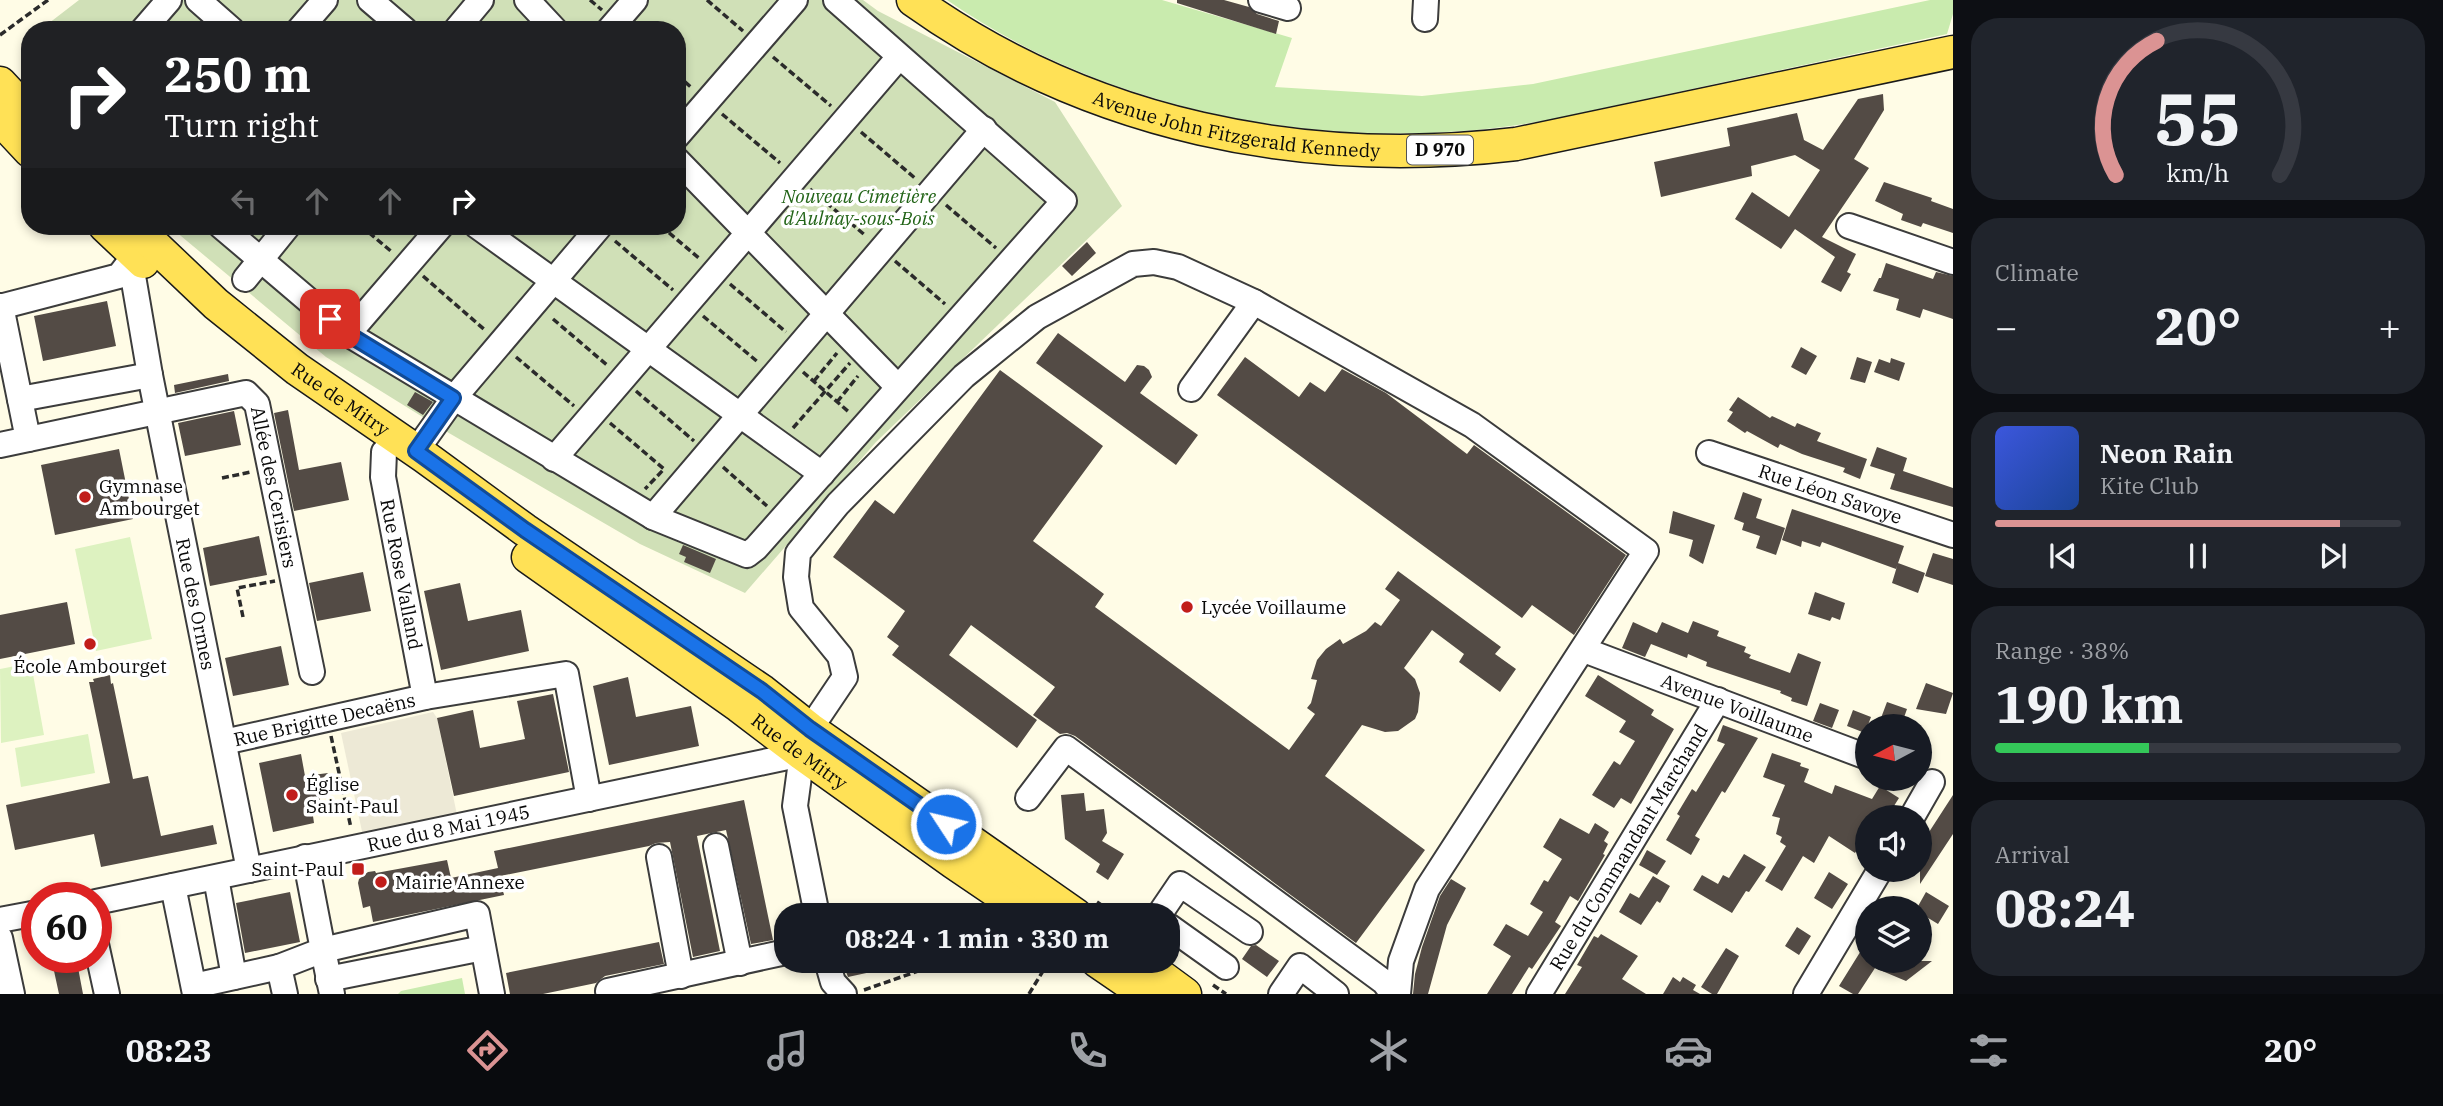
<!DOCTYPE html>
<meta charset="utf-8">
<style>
:root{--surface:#171b24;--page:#20242c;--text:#f1f3f6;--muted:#9ea1a6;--line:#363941;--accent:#db9393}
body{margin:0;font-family:"IBM Plex Serif",serif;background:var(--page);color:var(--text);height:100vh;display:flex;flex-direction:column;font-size:26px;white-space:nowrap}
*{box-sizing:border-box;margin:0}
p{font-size:23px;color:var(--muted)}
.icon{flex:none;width:38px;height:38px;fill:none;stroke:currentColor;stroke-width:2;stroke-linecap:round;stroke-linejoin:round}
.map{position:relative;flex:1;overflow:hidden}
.panel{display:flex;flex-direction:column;gap:18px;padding:18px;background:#0d0f14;width:490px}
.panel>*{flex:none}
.top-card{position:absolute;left:21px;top:21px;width:665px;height:214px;border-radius:28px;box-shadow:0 4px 10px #0003;background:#202124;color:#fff;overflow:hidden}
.needle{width:46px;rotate:263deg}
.buttons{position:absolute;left:1855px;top:714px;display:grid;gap:14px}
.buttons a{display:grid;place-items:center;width:77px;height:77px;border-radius:50%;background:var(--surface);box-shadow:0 4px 10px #0003;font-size:35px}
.speed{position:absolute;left:21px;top:882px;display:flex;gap:14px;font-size:35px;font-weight:700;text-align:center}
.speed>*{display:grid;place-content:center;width:91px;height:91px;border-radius:50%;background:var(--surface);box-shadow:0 4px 10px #0003;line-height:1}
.speed .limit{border:10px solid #d22;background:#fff;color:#111}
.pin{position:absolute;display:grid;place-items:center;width:60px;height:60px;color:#fff;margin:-30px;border-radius:14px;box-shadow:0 4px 10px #0006}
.me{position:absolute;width:77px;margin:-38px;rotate:305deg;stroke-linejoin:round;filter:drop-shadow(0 0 5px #0008)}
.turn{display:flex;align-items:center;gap:24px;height:147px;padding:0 28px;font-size:32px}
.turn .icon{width:91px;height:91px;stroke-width:2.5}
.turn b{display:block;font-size:49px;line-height:60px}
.lanes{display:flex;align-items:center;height:66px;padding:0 28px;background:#0003;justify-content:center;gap:35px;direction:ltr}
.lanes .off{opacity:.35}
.big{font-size:52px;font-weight:700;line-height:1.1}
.panel .card{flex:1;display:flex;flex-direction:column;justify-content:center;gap:10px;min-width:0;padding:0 24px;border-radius:28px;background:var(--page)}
.panel .dial{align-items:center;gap:0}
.dial svg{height:182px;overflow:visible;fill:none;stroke:var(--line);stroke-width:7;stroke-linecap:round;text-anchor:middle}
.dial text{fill:var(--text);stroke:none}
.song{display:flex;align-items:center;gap:21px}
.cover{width:84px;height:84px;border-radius:10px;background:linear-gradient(135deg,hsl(230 70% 55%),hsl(220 70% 35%))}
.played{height:7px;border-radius:4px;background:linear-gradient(90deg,var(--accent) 85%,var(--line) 85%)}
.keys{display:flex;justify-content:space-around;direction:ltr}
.heat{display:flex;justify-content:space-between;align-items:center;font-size:38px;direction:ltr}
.charge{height:10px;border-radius:5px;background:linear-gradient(90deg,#34c759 38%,var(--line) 0)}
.trip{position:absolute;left:774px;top:903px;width:406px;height:70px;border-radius:28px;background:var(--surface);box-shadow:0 4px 10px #0003;font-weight:700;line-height:70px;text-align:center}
.tab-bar{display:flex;height:112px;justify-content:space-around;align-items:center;background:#090b0e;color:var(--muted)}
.tab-bar .icon{width:49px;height:49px}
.tab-bar .on{color:var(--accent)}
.tab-bar b{font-size:32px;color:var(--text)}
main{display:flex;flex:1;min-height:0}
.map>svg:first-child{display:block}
.green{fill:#c9ebae}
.cemetery{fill:#d0e0b7}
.pitch{fill:#ddf2c0}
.plaza{fill:#ede9d6}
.building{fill:#534b45}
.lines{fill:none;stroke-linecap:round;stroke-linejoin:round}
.minor-casing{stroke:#3c3c3c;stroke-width:28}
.major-casing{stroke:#1a1a1a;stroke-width:35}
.path{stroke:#2b2b2b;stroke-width:3.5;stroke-dasharray:7 3.5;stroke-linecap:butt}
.minor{stroke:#fff;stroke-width:24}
.major{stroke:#ffe156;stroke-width:32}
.route-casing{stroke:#114b97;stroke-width:18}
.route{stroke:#1a73e8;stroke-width:12}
.poi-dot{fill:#c11d1a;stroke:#fff;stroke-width:2.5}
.labels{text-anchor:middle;stroke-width:7;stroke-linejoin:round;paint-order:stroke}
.shield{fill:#fff;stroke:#535353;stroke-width:2}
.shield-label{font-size:18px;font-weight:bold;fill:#090909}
.street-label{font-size:19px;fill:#090909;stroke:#fff}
.park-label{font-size:19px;font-style:italic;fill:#226417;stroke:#fff}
.poi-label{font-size:19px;fill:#090909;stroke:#fff;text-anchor:start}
</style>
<main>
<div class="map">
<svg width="1953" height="994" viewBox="0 0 1953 994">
<rect width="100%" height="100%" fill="#fffce6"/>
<path class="green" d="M947,0H1162L1292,38L1275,87L1422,96L1533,84L1930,0H1953V14L1947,34L1548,120C1347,157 1117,118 947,0Z
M462,978L465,994H398L401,991Z"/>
<path class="cemetery" d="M79,0H863L878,11L1055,102L1122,206L876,442L745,593L640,544L442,429L326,357L169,226H677V30H40Z"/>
<path class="pitch" d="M130,537L152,639L96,651L75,549Z
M31,663L44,735L1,743L0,669Z
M88,734L95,773L21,787L15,748Z"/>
<path class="plaza" d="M433,712L437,718L457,815L363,836L341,733Z"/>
<path class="building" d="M1177,0H1224L1249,7L1257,14L1279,21L1276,34L1177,3Z
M1883,94L1884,110L1854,159L1869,168L1822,237L1856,254L1847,272L1851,274L1841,292L1821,282L1835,257L1795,229L1781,249L1735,219L1752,192L1789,217L1820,170L1795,155L1751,166L1752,176L1661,197L1654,162L1730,146L1727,128L1797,113L1804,140L1823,150L1858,99Z
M1884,182L1932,198L1931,201L1953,209V233L1923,223L1921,227L1901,220L1903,214L1875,201Z
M1087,242L1096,253L1072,276L1062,266Z
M1886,263L1933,279L1936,272L1953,276V319L1923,309L1920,318L1896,310L1899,299L1873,291L1879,278H1881Z
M107,301L116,346L43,361L34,316Z
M1058,333L1125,382L1137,365L1144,366L1149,370L1152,377L1140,393L1198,435L1176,465L1036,363Z
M1801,347L1817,356L1806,375L1791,367Z
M1245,357L1299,397L1310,382L1325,392L1342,369L1386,393L1467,454L1474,445L1626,555L1574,635L1532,605L1522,618L1217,395Z
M1857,357L1872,362L1865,383L1850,379Z
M1891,358L1905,363L1899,381L1874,372L1879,359L1890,363Z
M1000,370L1103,446L1033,541L1104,594L1095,607L1289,750L1315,714L1307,708L1311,703L1317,680L1311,679L1317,660L1326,649L1340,639L1343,644L1366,631L1375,622L1381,626L1400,600L1385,589L1398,571L1501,647L1495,654L1516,669L1500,692L1459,662L1464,654L1432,630L1404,668L1415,679L1420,693L1418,712L1415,719L1398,731L1385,732L1362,725L1325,776L1425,850L1356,943L1075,736L1067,733L1060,734L1033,715L1055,687L971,625L949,655L1037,720L1017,748L892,655L899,646L887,637L905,611L833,557L875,500L894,514Z
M228,374L229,381L175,393L174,385Z
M415,392L433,402L423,415L407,405Z
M1738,397L1770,418L1772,416L1795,427L1797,423L1821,433L1817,441L1867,459L1860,479L1843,472L1845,468L1802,454L1780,444L1778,448L1747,431L1745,433L1727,421L1733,412L1729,410Z
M288,410L299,470L341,462L349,500L294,511L274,413Z
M234,411L241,445L185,456L178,423Z
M1877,447L1907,458L1903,471L1953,488V507L1890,489L1895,474L1870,466Z
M119,449L133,519L55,535L41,465Z
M1743,492L1762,499L1756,518L1785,528L1776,555L1756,548L1760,536L1742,530L1744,523L1734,519Z
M1792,509L1904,546L1896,569L1822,542L1820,547L1802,541L1801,547L1782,540Z
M1673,511L1715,525L1703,564L1689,556L1693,540L1669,533Z
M259,536L267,575L210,586L203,548Z
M683,545L716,559L710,573L684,562L686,557L679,554Z
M1933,553L1953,559V585L1925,576Z
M1898,563L1925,573L1918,593L1892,583Z
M363,572L371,611L317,621L309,583Z
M460,583L468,621L521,610L529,651L441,670L424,591Z
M1815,592L1845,603L1840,620L1832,617L1830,621L1808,614Z
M67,602L75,644L0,659V615Z
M1693,621L1719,631L1717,636L1746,647L1744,652L1751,655L1749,658L1790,673L1798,653L1821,662L1807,706L1791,701L1792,698L1780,693L1781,691L1706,666L1707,662L1688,654L1687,658L1651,644L1645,657L1622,648L1633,622L1657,633L1662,622L1688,633Z
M281,646L289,685L233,696L225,658Z
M110,675L111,684L113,683L133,779L148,776L161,836L213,825L217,844L101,867L94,834L15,850L6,805L110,783L89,682H94L93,679Z
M1598,675L1654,710L1651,715L1674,729L1631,804L1621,798L1614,808L1592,795L1614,761L1620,765L1635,741L1619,732L1626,721L1585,696Z
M628,677L636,717L691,706L699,746L609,765L593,686Z
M1926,683L1953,693L1946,714L1916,709Z
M553,694L569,772L454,796L437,718L473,710L480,748L525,739L517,701Z
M1887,702L1907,709L1901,726H1878Z
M1820,703L1839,710L1832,728L1813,721Z
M1853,710L1871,717L1865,733L1847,726Z
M1723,725L1758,738L1725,793L1722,791L1695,836L1700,839L1691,855L1666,840L1680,816L1677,814L1692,789L1696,792L1725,744L1717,741Z
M1772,753L1801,763L1800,766L1809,769L1804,782L1832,794L1835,785L1872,799L1880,786L1899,798L1887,817H1867V833L1855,853L1829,836L1814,863L1803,856L1782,891L1765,881L1786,846L1780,842L1782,837L1776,834L1780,818L1772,816L1785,785L1763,777Z
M301,754L305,776L328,773L314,787L322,804L312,809L314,823L273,832L259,763Z
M1084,793L1086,811L1104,809L1107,833L1102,841L1124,854L1108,880L1096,872L1100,864L1065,839L1061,795Z
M1953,795V834L1920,884V846Z
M744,800L773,940L751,944L726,830L697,836L720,951L693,957L670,842L656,843L649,846L500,876L504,895L373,922L370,906L363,908L358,883L359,879L368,872L375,871L376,873L447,860L451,878L498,868L494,851Z
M1560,818L1589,834L1595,823L1609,832L1604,841L1608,844L1603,854L1605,855L1578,901L1570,896L1555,922L1561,926L1532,969L1529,967L1512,994H1487L1511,956L1493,945L1506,924L1528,936L1543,912L1530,904L1544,880L1548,882L1562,859L1543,847Z
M1647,850L1666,861L1657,875L1639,865Z
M1744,854L1766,867L1749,892L1746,891L1732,913L1693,890L1702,875L1718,884L1723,875L1729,878Z
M1829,872L1848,884L1832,909L1814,898Z
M1653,876L1670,886L1660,903L1657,901L1641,925L1619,912L1630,893L1639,898Z
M1451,879L1466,888L1447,925L1428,994H1413L1415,974L1422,947L1440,896Z
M290,892L300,942L245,953L236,903Z
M1926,892L1949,906L1938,924L1920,913V908H1917Z
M1797,927L1811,936L1799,955L1785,946Z
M1601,934L1638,956L1622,979L1646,994H1565L1582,967L1577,965L1594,936L1598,938Z
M1867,941V961H1932L1906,981L1875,968L1858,994H1853L1839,986Z
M659,942L664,964L605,976L596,983L543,994H510L506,973Z
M1256,945L1279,961L1267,977L1242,959L1251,946Z
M1726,948L1739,956L1717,994H1712L1701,987Z
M51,957H76L83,994H59Z
M842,961H893L894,967L848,977Z
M1673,977L1680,982L1683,977L1696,985L1693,990L1700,994H1663Z"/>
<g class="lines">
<defs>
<g id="minor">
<path d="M198,0L232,30"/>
<path d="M370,0L405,30"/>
<path d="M527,0L555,30"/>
<path d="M1261,0L1288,8"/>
<path d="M1425,19L1426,0"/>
<path d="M143,30L169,0"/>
<path d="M299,30L325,0"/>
<path d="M456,30L481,0"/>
<path d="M609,30L635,0"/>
<path d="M677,136L795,0"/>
<path d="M677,160L898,387"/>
<path d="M221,226L348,334L653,517L747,555L756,548L1064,201L836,0"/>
<path d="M477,226L822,474"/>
<path d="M1849,226L1953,262"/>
<path id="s1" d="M135,255L133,276L150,375L249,870"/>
<path d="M245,279L288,226"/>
<path d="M1,306L28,439"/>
<path d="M0,307L119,276L135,255"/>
<path d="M348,334L441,226"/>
<path d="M1191,389L1254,302L1472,425L1646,551L1427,889L1401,961L1398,994"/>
<path d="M20,399L150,375"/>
<path id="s2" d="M0,445L246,393L257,404L312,672"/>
<path d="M416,451L453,399L600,226"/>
<path id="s3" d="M384,452L383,477L425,697"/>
<path id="s4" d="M1709,453L1953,535"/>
<path d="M554,459L899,57"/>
<path d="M653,517L984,129"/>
<path id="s5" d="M1584,650L1867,757"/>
<path id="s6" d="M224,742L425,697L566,674L589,799"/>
<path d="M1028,798L1066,748L1384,982L1393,994"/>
<path d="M1912,817L1932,782"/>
<path d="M716,846L740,963"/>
<path d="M659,857L681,976"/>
<path d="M216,878L234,977"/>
<path d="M173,886L195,994"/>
<path id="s7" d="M96,902L802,754"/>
<path d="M817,915L795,806L802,754L810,729L845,677L840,656L801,608L796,577L798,553L838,504L964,376L1037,317L1133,264L1154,262L1178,267L1254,302"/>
<path d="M1162,915L1161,912L1180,884L1250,932"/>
<path d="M0,920L37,913"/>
<path d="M1167,925L1226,967"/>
<path d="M0,938L12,994"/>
<path d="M96,944L107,994"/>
<path d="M827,961L833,982L844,994"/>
<path d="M328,979L483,948"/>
<path d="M194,986L279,967"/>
<path d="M285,994L279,967L323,950L305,857"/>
<path d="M332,994L323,950L477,914L492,994"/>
<path d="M609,994L608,991L786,952"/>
<path d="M1281,994L1300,966L1336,994"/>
<path id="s8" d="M1539,994L1718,700"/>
<path d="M1806,994L1880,870"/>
</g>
<g id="major">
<path id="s9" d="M913,0C1089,126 1303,169 1516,144L1953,52"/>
<path d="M0,83L30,115"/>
<path d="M0,119L30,151"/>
<path d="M105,226L143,262"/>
<path id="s10" d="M134,226L216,304L297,369L425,457L525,530L762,691L810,729L1076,915"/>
<path id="s11" d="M528,557L739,706L802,754L953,862L1031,915"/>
<path d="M1097,961L1145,994"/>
<path d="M1140,961L1185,994"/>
</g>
</defs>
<use href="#minor" class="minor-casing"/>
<use href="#major" class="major-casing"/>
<path class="path" d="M590,0L602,10
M707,0L743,31
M0,35L48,0
M773,57L831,106
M677,75L692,88
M722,114L780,163
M861,132L916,179
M810,189L866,236
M946,205L996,248
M361,226L392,252
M661,226L700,259
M615,241L673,290
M895,261L945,304
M423,276L486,331
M730,284L786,332
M703,316L759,363
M553,319L607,365
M516,357L574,406
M803,372L850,413
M814,381L837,353
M636,391L694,441
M837,402L858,376
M610,423L664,469L645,489
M793,428L850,363
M723,467L767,506
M222,478L251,472
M243,617L237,588L275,581
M331,736L351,828
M342,787L353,785
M1097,902L1116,915
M1213,985L1226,994
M864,990L921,970L971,961
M1029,994L1049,961"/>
<use href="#minor" class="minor"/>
<use href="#major" class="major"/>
</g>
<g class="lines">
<defs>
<path id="route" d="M330,319L348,334L453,398L416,451L525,530L762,691L810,729L946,824"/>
</defs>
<use href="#route" class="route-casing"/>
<use href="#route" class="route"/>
</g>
<g class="poi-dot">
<circle cx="85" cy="497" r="7"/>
<circle cx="1187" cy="607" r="7"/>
<circle cx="90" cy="644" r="7"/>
<circle cx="292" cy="795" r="7"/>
<rect x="351" y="862" width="14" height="14" rx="3.5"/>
<circle cx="381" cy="882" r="7"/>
</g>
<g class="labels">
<rect class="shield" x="1407" y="135.5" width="66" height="29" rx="5"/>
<g class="shield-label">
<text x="1440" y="156">D 970</text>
</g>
<g class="street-label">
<text dy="7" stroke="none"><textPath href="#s9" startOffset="352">Avenue John Fitzgerald Kennedy</textPath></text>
<text dy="7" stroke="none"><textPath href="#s10" startOffset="270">Rue de Mitry</textPath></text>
<text dy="7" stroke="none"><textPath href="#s2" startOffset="352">Allée des Cerisiers</textPath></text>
<text dy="7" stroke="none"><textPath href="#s4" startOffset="128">Rue Léon Savoye</textPath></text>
<text dy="7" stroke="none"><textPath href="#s3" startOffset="124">Rue Rose Valland</textPath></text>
<text dy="7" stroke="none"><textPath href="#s1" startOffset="355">Rue des Ormes</textPath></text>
<text dy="7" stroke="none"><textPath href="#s5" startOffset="164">Avenue Voillaume</textPath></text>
<text dy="7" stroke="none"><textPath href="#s6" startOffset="103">Rue Brigitte Decaëns</textPath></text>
<text dy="7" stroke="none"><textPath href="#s11" startOffset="334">Rue de Mitry</textPath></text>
<text dy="7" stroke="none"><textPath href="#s7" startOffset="360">Rue du 8 Mai 1945</textPath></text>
<text dy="7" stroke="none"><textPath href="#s8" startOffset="172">Rue du Commandant Marchand</textPath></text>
</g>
<g class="park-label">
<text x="859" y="203">Nouveau Cimetière<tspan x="859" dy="22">d'Aulnay-sous-Bois</tspan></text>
</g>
<g class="poi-label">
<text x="99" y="493">Gymnase<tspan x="99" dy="22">Ambourget</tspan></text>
<text x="1201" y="614">Lycée Voillaume</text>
<text x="90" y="673" text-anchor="middle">École Ambourget</text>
<text x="306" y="791">Église<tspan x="306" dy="22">Saint-Paul</tspan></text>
<text x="344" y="876" text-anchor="end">Saint-Paul</text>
<text x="395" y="889">Mairie Annexe</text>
</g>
</g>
</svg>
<div class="buttons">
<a><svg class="needle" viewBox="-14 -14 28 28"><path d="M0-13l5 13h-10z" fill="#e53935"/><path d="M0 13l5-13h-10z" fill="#9ea1a6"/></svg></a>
<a><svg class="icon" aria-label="sound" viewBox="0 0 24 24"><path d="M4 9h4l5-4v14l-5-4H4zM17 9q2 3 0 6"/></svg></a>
<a><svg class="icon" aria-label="layers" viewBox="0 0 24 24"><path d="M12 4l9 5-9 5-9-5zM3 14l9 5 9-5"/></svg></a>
</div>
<div class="speed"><div class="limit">60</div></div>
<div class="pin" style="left:330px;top:319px;background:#d93025"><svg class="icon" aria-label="arrive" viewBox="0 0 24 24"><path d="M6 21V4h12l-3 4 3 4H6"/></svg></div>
<svg class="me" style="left:946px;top:824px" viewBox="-20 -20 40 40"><circle r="17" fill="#1a73e8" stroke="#fff" stroke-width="3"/><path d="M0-11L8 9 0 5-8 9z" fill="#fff"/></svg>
<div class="trip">08:24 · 1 min · 330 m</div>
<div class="top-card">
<div class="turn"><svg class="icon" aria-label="right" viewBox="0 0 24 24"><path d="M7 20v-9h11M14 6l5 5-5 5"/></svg><div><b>250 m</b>Turn right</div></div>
<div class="lanes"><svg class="icon off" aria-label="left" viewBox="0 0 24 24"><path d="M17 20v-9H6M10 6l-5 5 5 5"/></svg><svg class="icon off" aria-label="ahead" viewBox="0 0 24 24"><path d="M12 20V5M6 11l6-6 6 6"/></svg><svg class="icon off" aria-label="ahead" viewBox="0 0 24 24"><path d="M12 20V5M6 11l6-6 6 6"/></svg><svg class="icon" aria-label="right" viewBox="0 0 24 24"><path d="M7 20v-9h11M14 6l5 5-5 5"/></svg></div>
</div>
</div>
<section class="panel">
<div class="card dial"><svg viewBox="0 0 100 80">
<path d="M14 69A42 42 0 1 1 86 69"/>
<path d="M14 69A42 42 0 0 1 32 10" stroke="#db9393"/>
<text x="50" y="56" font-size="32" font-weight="700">55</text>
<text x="50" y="72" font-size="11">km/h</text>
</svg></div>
<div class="card"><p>Climate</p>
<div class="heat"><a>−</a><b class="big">20°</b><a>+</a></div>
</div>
<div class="card">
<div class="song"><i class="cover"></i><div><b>Neon Rain</b><p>Kite Club</p></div></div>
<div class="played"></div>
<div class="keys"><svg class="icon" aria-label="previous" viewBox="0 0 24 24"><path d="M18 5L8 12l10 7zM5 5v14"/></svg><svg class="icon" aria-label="pause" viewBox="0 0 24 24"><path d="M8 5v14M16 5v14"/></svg><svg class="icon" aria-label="next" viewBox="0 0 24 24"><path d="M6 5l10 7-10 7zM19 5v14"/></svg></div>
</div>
<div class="card"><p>Range · 38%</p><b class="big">190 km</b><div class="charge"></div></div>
<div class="card"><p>Arrival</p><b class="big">08:24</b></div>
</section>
</main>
<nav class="tab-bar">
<b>08:23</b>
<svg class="icon on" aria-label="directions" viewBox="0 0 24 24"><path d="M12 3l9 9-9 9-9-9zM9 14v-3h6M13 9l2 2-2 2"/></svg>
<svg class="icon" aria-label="music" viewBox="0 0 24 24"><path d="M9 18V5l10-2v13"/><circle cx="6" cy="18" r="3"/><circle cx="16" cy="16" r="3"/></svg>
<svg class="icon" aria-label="phone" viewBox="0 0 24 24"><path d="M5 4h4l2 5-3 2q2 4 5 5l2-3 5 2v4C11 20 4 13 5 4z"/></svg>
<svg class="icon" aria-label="climate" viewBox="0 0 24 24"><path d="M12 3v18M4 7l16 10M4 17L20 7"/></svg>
<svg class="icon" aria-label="car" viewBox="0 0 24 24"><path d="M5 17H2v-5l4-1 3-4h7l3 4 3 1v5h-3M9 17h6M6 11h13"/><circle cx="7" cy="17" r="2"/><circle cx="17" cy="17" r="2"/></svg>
<svg class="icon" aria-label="filters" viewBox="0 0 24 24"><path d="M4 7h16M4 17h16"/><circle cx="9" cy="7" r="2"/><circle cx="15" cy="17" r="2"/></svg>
<b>20°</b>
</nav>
